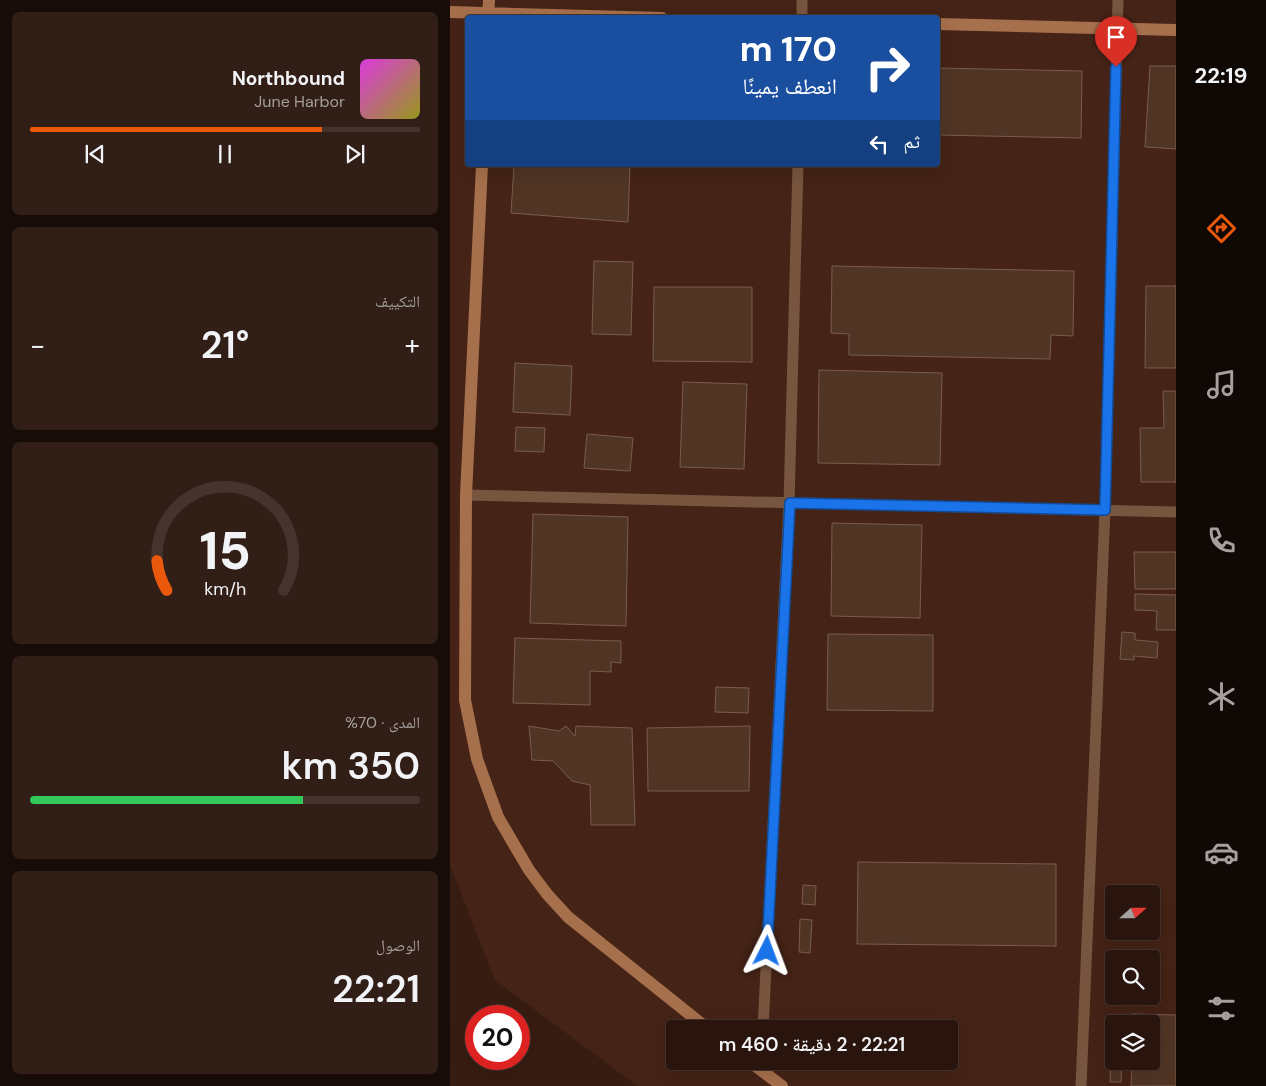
<!DOCTYPE html>
<html lang="ar">
<meta charset="utf-8">
<style>
:root{--surface:#29150d;--page:#311e16;--text:#f1f3f6;--muted:#a59f9d;--line:#45342e;--accent:#ea580c}
body{margin:0;font-family:"DM Sans","Noto Naskh Arabic",sans-serif;background:var(--page);color:var(--text);direction:rtl;height:100vh;display:flex;flex-direction:column;font-size:19px;white-space:nowrap}
*{box-sizing:border-box;margin:0}
p{font-size:16px;color:var(--muted)}
.icon{flex:none;width:28px;height:28px;fill:none;stroke:currentColor;stroke-width:2;stroke-linecap:round;stroke-linejoin:round}
.map{position:relative;flex:1;overflow:hidden;direction:ltr}
.drawer{display:flex;flex-direction:column;gap:12px;padding:12px;background:#170c07;width:450px}
.drawer>*{flex:none}
.guide{position:absolute;left:15px;top:15px;width:475px;height:152px;border-radius:5px;box-shadow:0 5px 20px #0002,0 0 0 1px var(--line);direction:rtl;background:#1a4fa0;color:#fff;overflow:hidden}
.needle{width:32px;rotate:69deg}
.fabs{position:absolute;left:655px;top:885px;display:grid;gap:10px}
.fabs a{display:grid;place-items:center;width:55px;height:55px;border-radius:5px;background:var(--surface);box-shadow:0 5px 20px #0002,0 0 0 1px var(--line);font-size:25px}
.speed{position:absolute;left:15px;top:1005px;display:flex;gap:10px;font-size:25px;font-weight:700;text-align:center}
.speed>*{display:grid;place-content:center;width:65px;height:65px;border-radius:50%;background:var(--surface);box-shadow:0 5px 20px #0002,0 0 0 1px var(--line);line-height:1}
.speed .limit{border:8px solid #d22;background:#fff;color:#111}
.pin{position:absolute;display:grid;place-items:center;width:42px;height:42px;color:#fff;margin:-51px -21px;border-radius:50% 50% 50% 0;rotate:-45deg;box-shadow:0 0 5px #0007}
.pin .icon{rotate:45deg}
.me{position:absolute;width:55px;margin:-28px;rotate:3deg;stroke-linejoin:round;filter:drop-shadow(0 0 4px #0008)}
.turn{display:flex;align-items:center;gap:18px;height:105px;padding:0 20px;font-size:22px}
.turn .icon{width:65px;height:65px;stroke-width:2.5}
.turn b{display:block;font-size:35px;line-height:42px}
.then{display:flex;align-items:center;height:48px;padding:0 20px;background:#0003;gap:10px;font-size:19px}
.big{font-size:38px;font-weight:600;line-height:1.1}
.drawer .tile{flex:1;display:flex;flex-direction:column;justify-content:center;gap:8px;min-width:0;padding:0 18px;border-radius:8px;background:var(--page)}
.drawer .dial{align-items:center;gap:0}
.dial svg{height:130px;overflow:visible;fill:none;stroke:var(--line);stroke-width:7;stroke-linecap:round;text-anchor:middle}
.dial text{fill:var(--text);stroke:none}
.song{display:flex;align-items:center;gap:15px}
.cover{width:60px;height:60px;border-radius:8px;background:linear-gradient(135deg,hsl(300 70% 55%),hsl(60 70% 35%))}
.played{height:5px;border-radius:2px;background:linear-gradient(90deg,var(--accent) 75%,var(--line) 75%)}
.keys{display:flex;justify-content:space-around;direction:ltr}
.heat{display:flex;justify-content:space-between;align-items:center;font-size:28px;direction:ltr}
.charge{height:8px;border-radius:4px;background:linear-gradient(90deg,#34c759 70%,var(--line) 0)}
.trip{position:absolute;left:216px;top:1020px;width:292px;height:50px;border-radius:5px;background:var(--surface);box-shadow:0 5px 20px #0002,0 0 0 1px var(--line);font-weight:600;line-height:50px;text-align:center;direction:rtl}
main{display:flex;flex:1;min-height:0}
.tab-bar{display:flex;flex-direction:column;width:90px;justify-content:space-around;align-items:center;background:#100805;color:var(--muted)}
.tab-bar .icon{width:35px;height:35px}
.tab-bar .active{color:var(--accent)}
.tab-bar b{font-size:22px;color:var(--text)}
.map>svg:first-child{display:block}
.built{fill:#452316;fill-rule:evenodd}
.building{fill:#503525;stroke:#7a5c4c}
.lines{fill:none;stroke-linecap:round;stroke-linejoin:round}
.lane{stroke:#78553f;stroke-width:11}
.secondary{stroke:#a7704c;stroke-width:12}
.route-casing{stroke:#114b97;stroke-width:12}
.route{stroke:#1a73e8;stroke-width:9}
</style>
<main>
<nav class="tab-bar">
<b>22:19</b>
<svg class="icon active" aria-label="directions" viewBox="0 0 24 24"><path d="M12 3l9 9-9 9-9-9zM9 14v-3h6M13 9l2 2-2 2"/></svg>
<svg class="icon" aria-label="music" viewBox="0 0 24 24"><path d="M9 18V5l10-2v13"/><circle cx="6" cy="18" r="3"/><circle cx="16" cy="16" r="3"/></svg>
<svg class="icon" aria-label="phone" viewBox="0 0 24 24"><path d="M5 4h4l2 5-3 2q2 4 5 5l2-3 5 2v4C11 20 4 13 5 4z"/></svg>
<svg class="icon" aria-label="climate" viewBox="0 0 24 24"><path d="M12 3v18M4 7l16 10M4 17L20 7"/></svg>
<svg class="icon" aria-label="car" viewBox="0 0 24 24"><path d="M5 17H2v-5l4-1 3-4h7l3 4 3 1v5h-3M9 17h6M6 11h13"/><circle cx="7" cy="17" r="2"/><circle cx="17" cy="17" r="2"/></svg>
<svg class="icon" aria-label="filters" viewBox="0 0 24 24"><path d="M4 7h16M4 17h16"/><circle cx="9" cy="7" r="2"/><circle cx="15" cy="17" r="2"/></svg>
</nav>
<div class="map">
<svg width="726" height="1086" viewBox="0 0 726 1086">
<rect width="100%" height="100%" fill="#371c11"/>
<path class="built" d="M0,0H726V1086H187L45,980L0,865ZM18,18H488V165H18ZM664,894H701V931H664ZM664,959H701V996H664ZM664,1024H701V1061H664ZM225,1029H500V1061H225Z"/>
<path class="building" d="M700,66H726V149L695,147Z
M488,68L632,71L631,138L488,135Z
M64,165H180L178,222L61,213Z
M144,261L183,262L181,335L142,334Z
M382,266L624,271L623,336L601,335L600,359L399,355V334L381,333Z
M696,286H726V368H695Z
M204,287H302V362L203,361Z
M65,363L122,366L120,415L63,412Z
M369,370L492,373L490,465L368,463Z
M233,382L297,384L294,469L230,467Z
M713,391H726V482H691L690,428H714Z
M66,427L95,428L94,452L65,451Z
M137,434L183,438L180,471L134,468Z
M83,514L178,517L176,626L80,623Z
M382,523L472,525L470,618L381,616Z
M684,552H726V589H685Z
M685,594L726,595V630H706L707,611L685,610Z
M672,632L685,633V640L708,642L707,658L684,656V660L670,659Z
M378,634L483,635V711L377,710Z
M65,638L171,641V663L161,662V672L140,671V705L63,703Z
M266,687L299,688L298,713L265,712Z
M79,726L109,731L116,726L125,736L126,726L182,728L185,825H141L140,785L122,781L103,761L82,760Z
M300,726L299,791H198L197,728Z
M408,862L606,864V946L407,944Z
M353,885L366,886L365,905L352,904Z
M350,919L362,920L360,953L349,952Z
M682,1014L726,1015V1086H681L682,1061H701V1024H682Z
M662,1028H664V1061H672L671,1082H660Z"/>
<g class="lines">
<path class="lane" d="M352,18V0
M16,495L726,512
M313,1029L339,503L348,165
M631,1086L655,510L668,0"/>
<path class="secondary" d="M0,12L212,18
M38,18L39,0
M488,24L726,30
M32,165L16,495L15,700L27,759L48,817L79,870L97,894L118,917L258,1029
M299,1061L332,1086"/>
</g>
<g class="lines">
<defs>
<path id="route" d="M317,951L340,503L655,510L666,67"/>
</defs>
<use href="#route" class="route-casing"/>
<use href="#route" class="route"/>
</g>
</svg>
<div class="fabs">
<a><svg class="needle" viewBox="-14 -14 28 28"><path d="M0-13l5 13h-10z" fill="#e53935"/><path d="M0 13l5-13h-10z" fill="#a59f9d"/></svg></a>
<a><svg class="icon" aria-label="search" viewBox="0 0 24 24"><circle cx="10" cy="10" r="6"/><path d="M15 15l6 6"/></svg></a>
<a><svg class="icon" aria-label="layers" viewBox="0 0 24 24"><path d="M12 4l9 5-9 5-9-5zM3 14l9 5 9-5"/></svg></a>
</div>
<div class="speed"><div class="limit">20</div></div>
<div class="pin" style="left:666px;top:67px;background:#d93025"><svg class="icon" aria-label="arrive" viewBox="0 0 24 24"><path d="M6 21V4h12l-3 4 3 4H6"/></svg></div>
<svg class="me" style="left:317px;top:951px" viewBox="-20 -20 40 40"><path d="M0-17L14 15 0 8-14 15z" fill="#1a73e8" stroke="#fff" stroke-width="4"/></svg>
<div class="trip">22:21 · 2 دقيقة · 460 m</div>
<div class="guide">
<div class="turn"><svg class="icon" aria-label="right" viewBox="0 0 24 24"><path d="M7 20v-9h11M14 6l5 5-5 5"/></svg><div><b>170 m</b>انعطف يمينًا</div></div>
<div class="then">ثم<svg class="icon" aria-label="left" viewBox="0 0 24 24"><path d="M17 20v-9H6M10 6l-5 5 5 5"/></svg></div>
</div>
</div>
<section class="drawer">
<div class="tile">
<div class="song"><i class="cover"></i><div><b>Northbound</b><p>June Harbor</p></div></div>
<div class="played"></div>
<div class="keys"><svg class="icon" aria-label="previous" viewBox="0 0 24 24"><path d="M18 5L8 12l10 7zM5 5v14"/></svg><svg class="icon" aria-label="pause" viewBox="0 0 24 24"><path d="M8 5v14M16 5v14"/></svg><svg class="icon" aria-label="next" viewBox="0 0 24 24"><path d="M6 5l10 7-10 7zM19 5v14"/></svg></div>
</div>
<div class="tile"><p>التكييف</p>
<div class="heat"><a>−</a><b class="big">21°</b><a>+</a></div>
</div>
<div class="tile dial"><svg viewBox="0 0 100 80">
<path d="M14 69A42 42 0 1 1 86 69"/>
<path d="M14 69A42 42 0 0 1 8 51" stroke="#ea580c"/>
<text x="50" y="56" font-size="32" font-weight="700">15</text>
<text x="50" y="72" font-size="11">km/h</text>
</svg></div>
<div class="tile"><p>المدى · 70%</p><b class="big">350 km</b><div class="charge"></div></div>
<div class="tile"><p>الوصول</p><b class="big">22:21</b></div>
</section>
</main>
